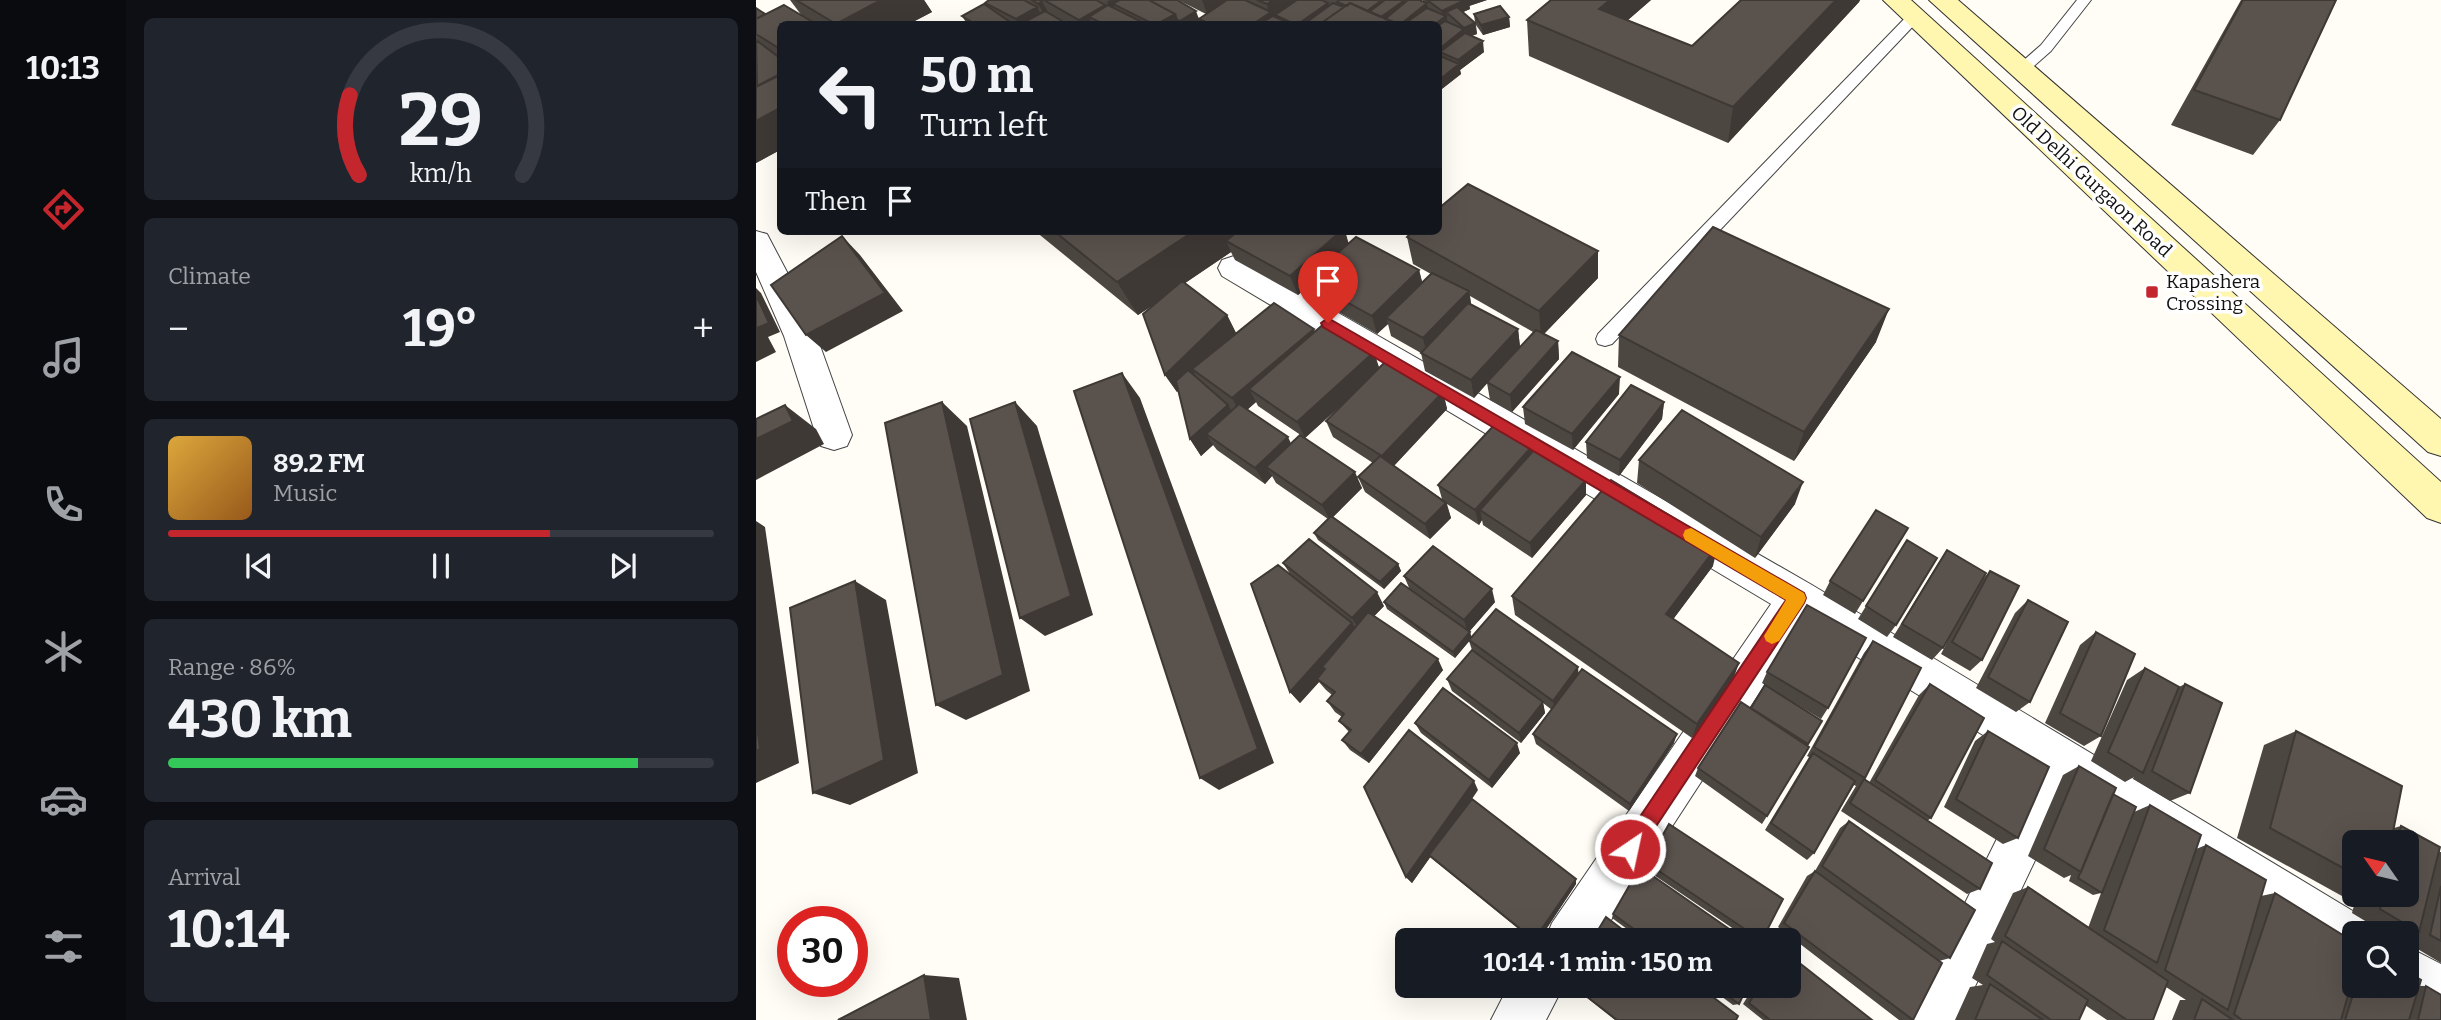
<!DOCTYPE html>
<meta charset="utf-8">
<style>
:root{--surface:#171b24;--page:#20242c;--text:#f1f3f6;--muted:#9ea1a6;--line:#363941;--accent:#c4262e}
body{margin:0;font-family:Bitter,serif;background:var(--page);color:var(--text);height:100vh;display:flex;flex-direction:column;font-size:26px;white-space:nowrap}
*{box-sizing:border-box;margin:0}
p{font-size:23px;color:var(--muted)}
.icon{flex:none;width:38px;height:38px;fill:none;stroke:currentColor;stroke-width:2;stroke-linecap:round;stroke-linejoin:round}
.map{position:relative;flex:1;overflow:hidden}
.side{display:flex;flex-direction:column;gap:18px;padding:18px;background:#0d0f14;width:630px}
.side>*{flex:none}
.top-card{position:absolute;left:21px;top:21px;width:665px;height:214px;border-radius:10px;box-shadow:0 7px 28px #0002;background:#171b24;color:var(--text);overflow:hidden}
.needle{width:46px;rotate:304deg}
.controls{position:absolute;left:1586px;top:830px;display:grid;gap:14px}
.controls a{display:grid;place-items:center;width:77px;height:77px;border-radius:10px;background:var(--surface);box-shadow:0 7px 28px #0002;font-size:35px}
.speed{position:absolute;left:21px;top:906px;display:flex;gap:14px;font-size:35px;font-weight:700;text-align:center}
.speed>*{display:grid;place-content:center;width:91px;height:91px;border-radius:50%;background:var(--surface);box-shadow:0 7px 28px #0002;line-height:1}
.speed .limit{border:10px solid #d22;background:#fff;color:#111}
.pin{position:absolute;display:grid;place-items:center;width:60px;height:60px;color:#fff;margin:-72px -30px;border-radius:50% 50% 50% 0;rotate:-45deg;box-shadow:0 0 7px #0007}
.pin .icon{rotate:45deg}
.me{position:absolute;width:77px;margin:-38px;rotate:34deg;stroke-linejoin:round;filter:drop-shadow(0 0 5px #0008)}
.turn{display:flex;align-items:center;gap:24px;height:147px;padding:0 28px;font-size:32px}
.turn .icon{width:91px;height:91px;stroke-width:2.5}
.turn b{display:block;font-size:49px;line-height:60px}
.then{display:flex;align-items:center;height:66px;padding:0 28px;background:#0003;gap:14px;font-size:26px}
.big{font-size:52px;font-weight:700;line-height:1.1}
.side .widget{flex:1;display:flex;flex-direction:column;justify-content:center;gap:10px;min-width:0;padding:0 24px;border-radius:10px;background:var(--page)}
.side .dial{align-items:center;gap:0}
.dial svg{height:182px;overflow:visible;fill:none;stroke:var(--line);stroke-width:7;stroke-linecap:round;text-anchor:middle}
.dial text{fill:var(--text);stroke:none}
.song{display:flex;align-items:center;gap:21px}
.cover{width:84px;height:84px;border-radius:10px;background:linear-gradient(135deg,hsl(40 70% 55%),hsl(30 70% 35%))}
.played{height:7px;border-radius:4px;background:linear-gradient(90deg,var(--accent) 70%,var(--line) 70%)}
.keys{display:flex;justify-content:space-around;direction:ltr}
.heat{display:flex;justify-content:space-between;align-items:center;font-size:38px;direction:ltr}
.charge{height:10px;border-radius:5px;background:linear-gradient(90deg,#34c759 86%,var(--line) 0)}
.trip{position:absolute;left:639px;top:928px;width:406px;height:70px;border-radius:10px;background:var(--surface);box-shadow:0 7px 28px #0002;font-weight:700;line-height:70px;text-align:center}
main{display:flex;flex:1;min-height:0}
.tabs{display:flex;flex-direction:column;width:126px;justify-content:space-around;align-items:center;background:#090b0e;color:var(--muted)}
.tabs .icon{width:49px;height:49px}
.tabs .active{color:var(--accent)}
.tabs b{font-size:32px;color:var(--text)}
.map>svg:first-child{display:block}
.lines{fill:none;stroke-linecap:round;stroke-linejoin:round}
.service-casing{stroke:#444;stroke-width:2}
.minor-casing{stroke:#444;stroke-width:2}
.secondary-casing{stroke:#333;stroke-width:2}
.service{fill:#fff;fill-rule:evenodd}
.minor{fill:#fff;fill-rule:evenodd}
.secondary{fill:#fff6b0;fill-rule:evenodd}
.wall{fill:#4d4742;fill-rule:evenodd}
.shaded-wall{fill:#3f3936}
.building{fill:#5a524d;stroke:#3f3936;stroke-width:2}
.route{fill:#c4262e;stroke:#7f191e;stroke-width:2}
.slow{fill:#f59e0b}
.poi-dot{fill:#c4262e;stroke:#fff;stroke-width:2.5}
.labels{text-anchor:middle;stroke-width:7;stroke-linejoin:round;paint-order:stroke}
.street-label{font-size:19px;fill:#111;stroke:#fff}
.poi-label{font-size:19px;fill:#111;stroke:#fff;text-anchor:start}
</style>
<main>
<nav class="tabs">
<b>10:13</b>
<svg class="icon active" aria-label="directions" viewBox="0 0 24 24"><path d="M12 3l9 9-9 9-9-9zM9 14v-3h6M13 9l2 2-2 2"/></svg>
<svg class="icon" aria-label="music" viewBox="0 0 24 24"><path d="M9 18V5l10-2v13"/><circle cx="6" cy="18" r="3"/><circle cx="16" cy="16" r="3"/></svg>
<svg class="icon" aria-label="phone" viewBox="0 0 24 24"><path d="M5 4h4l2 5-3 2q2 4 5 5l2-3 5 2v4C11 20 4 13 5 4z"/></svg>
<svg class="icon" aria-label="climate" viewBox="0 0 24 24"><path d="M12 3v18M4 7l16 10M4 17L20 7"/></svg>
<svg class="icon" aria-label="car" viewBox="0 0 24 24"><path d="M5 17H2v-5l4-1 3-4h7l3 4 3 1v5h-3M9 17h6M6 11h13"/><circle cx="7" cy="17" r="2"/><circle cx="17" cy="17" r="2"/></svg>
<svg class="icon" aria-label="filters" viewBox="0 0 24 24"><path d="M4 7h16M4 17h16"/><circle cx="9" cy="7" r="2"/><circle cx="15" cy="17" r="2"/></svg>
</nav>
<section class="side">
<div class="widget dial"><svg viewBox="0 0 100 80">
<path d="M14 69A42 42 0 1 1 86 69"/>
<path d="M14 69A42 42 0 0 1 10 34" stroke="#c4262e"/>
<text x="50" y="56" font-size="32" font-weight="700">29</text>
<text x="50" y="72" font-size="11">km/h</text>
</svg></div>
<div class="widget"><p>Climate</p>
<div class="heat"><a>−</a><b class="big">19°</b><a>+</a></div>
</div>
<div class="widget">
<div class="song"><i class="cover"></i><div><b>89.2 FM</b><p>Music</p></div></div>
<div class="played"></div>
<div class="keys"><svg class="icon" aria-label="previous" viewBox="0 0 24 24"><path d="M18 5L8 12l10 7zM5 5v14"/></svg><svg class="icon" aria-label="pause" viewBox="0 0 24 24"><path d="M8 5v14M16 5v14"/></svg><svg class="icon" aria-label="next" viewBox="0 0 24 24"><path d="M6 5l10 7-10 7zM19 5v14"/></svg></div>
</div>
<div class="widget"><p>Range · 86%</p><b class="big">430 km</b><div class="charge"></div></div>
<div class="widget"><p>Arrival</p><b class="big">10:14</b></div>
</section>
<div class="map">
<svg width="1685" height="1020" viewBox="0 0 1685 1020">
<rect width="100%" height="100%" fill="#fffdf5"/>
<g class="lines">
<defs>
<path id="service" d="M1321,0H1335L1295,51L1270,73H1260L1257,70L1260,67L1285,45Z
M1158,13L1163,14L1165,17L1163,20L856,344L849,346L842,344L840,339L842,334L1153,14Z"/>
<path id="minor" d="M0,231L11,234L52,312L96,435L91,446L78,450L65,446L60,435L28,336L0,272Z
M478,256L490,260L1056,585L1615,922L1620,933H1598V963L1581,956L1313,789L1203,1020H1151L1277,766L1048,624L842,940H789L796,923L1015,604L466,276L462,268L466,260Z
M1650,946L1685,964V1017L1632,989L1631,985H1650Z
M753,985H808L790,1020H735Z"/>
<path id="secondary" d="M1127,0H1155L1685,482V523L1671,518Z
M1173,0H1202L1685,419V456L1672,452Z"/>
</defs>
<use href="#service" class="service-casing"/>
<use href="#minor" class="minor-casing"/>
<use href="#secondary" class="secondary-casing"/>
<use href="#service" class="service"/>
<use href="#minor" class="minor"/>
<use href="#secondary" class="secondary"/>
</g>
<path class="wall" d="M34,0H168L176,12L153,24H24V150L0,163V8L9,14L46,16Z
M233,0H421L443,18L450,14L422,0H663L667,1V0H731L713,6L714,9L707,12L719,23L718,14L753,17L754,27L727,35L720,25L721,34L715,36L728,52L704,70L705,74L682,92V24H445L444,22L439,24H211L206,16L231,6L229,3Z
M795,0H895L872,20L936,46L985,0H1104L1103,2L972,143L773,56L771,20Z
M1485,0H1580L1524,120L1497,155L1415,125Z
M279,231H589L592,243L663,270L666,282L675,274L657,264L651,237L842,251V278L788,334L802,341L803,359L756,412L734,400L731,383L718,398L669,371L665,353L635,336L632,324L621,334L558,298L553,285L542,295L479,260L475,252L429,283L471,315L480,333L559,332L623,368L687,392L691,409L638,466L686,499L682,485L779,449L830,495L776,558L727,525L726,520L723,525L691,504L695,518L674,539L609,492L602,477L617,463L577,437L570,421L582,408L549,438L502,406L500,402L491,410L535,444L606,488L577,517L642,564L645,571L628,589L562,540L558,533L572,519L520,483L516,476L509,484L461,450L457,445L445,456L434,439L422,391L421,392L409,375L396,306L382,315ZM714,296L777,332L764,347L762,329L715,305Z
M863,335L1120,342L1038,461L862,367Z
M863,394L817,450L769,424L767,407Z
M908,402L906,419L863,476L831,458L830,442Z
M883,460L1039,504L999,558L881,483Z
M1152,528L1099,614L1067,595L1074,581Z
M1151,540L1140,625L1131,637L1102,619Z
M1191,550L1226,580L1234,571L1226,660L1214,671L1185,654L1202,621L1187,648L1176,660L1137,637L1181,565Z
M527,563L628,606L618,616L687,670L613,763L594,750L586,740L593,732L583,721L586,717L579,712L571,701L576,695L570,690L563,682L544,703L534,692V574Z
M957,566L917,619L983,663L977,679L936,738L759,615L756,596Z
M648,576L739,602L713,632L715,637L823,673L918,743L873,811L780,744L777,734L796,710L787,703L789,713L765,743L696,691L691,679L716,650L713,641L699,658L631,609L628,602L654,590Z
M1272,600L1274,702L1260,712L1220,688L1259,613Z
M1340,632L1345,736L1328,746L1289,723L1324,645Z
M1117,641L1109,778L1108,779L1113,783L1163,695L1174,684L1175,818L1171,821L1224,889L1211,894L1085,811L1100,786L1098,785L1058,853L1051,860L1009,830L1053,757L1051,756L1108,653Z
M1389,668L1423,687L1429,684L1434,793L1414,801L1377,779L1378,777L1369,782L1335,761L1371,680Z
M1011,672L1072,708L1065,719L1013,688L1066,721L1011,816L1006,824L939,776L942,768L995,708L1009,685L1006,683Z
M659,723L764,753L736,788L665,733Z
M1232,731L1262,838L1247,844L1188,807L1219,741Z
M1540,731L1638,828L1645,826L1683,852H1685V963L1650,942V933H1629L1596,913L1601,894H1650V842H1598V894L1586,896L1481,838L1508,745Z
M1323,766L1378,812L1394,805L1440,849L1450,845L1505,896L1519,893L1598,942V985L1670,986L1685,1020H1416L1424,1000H1430L1410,987L1397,1020H1351L1329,1005L1323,1020H1199L1214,987L1227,985L1216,978L1231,944L1239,942L1235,939L1257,893L1272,887L1332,928L1345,893L1337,895L1313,881L1315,875L1308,878L1272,856L1307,775Z
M722,790L711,806L820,879V884L783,940H776L674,857L656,883L650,877Z
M1093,821L1194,958L1183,961L1157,1020H1143L1022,927L1051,876L1059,871L1084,828Z
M891,863L1006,940H994L889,869Z
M857,914L989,940H886L856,918Z
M815,985H941L980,1020H859Z
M950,985H992L983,1004L977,1005Z
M999,985H1032L1116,1020H1007L987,1004Z"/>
<path class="shaded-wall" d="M125,0H168L176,12L153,24H80Z
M354,0H383L357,4L365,19L361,22L351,2Z
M446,0H473L451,14Z
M517,0H551L519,15L521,22L519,24H497L513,14L511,4Z
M649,0H655L633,23L624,18Z
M709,0H713L714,9L696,17L690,12L692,26L682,34V24H679L687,19L686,11Z
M713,0H731L713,6Z
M854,0H895L843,45V9Z
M1080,0H1104L1103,2L972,143L977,107Z
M286,1L292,12L288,14L282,4Z
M572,3L575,13L559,24H542Z
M671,3L673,14L660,24H645Z
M349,5L358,24L333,17L336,24H325L323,20Z
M281,7L287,18L270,21L272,24H263L260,19Z
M440,11L444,22L439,24H425L424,21Z
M419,14L423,24H401Z
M753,17L754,27L727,35L725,25Z
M719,23L721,34L710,38L708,28Z
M708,29L710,39L684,52L685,59L683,61L682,50Z
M727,41L728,52L704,70L705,74L682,92V81L703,64L702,60Z
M24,108V150L0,163V121Z
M438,231H505L470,241L475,252L382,315L361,282Z
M585,231H589L594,248L551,280L553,285L542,295L534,276Z
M86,236L104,255L147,311L70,352L50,335Z
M842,251V278L785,337L783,311Z
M663,270L668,289L630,318L632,324L621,334L616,316Z
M0,288L5,293L24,332L12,337L20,352L0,362Z
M713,291L716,309L671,356L667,338Z
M1133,309L1120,342L1038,461L1048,432Z
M471,315L480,333L436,369L439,374L421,392L409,375Z
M558,329L565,347L493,389L500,402L485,415L476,398Z
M762,329L764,347L718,398L715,380Z
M802,341L803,359L756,412L754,395Z
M618,352L624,370L549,438L541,422Z
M366,373L384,398L518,763L463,790L444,778Z
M864,377L863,394L817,450L816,434Z
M687,392L691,409L632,472L626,456Z
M186,402L211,426L274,691L210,720L180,705Z
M259,402L281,426L337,615L289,636L264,618Z
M908,402L906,419L863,476L864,460Z
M29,405L60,429L68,444L0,480V439Z
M472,405L482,421L450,434L457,445L445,456L434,439Z
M532,437L540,454L510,467L516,476L509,484L499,468Z
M778,444L780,461L724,510L726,520L723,525L719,510Z
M599,472L606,488L574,520L566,505Z
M830,480V495L776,558L774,543Z
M1047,482L1039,504L999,558L1005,537Z
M690,503L695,518L674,539L669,524Z
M0,521L9,527L43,763L0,783Z
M962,545L957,566L907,633L910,614Z
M642,564L645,571L628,589L624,582Z
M99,581L130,600L162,773L94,805L57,793Z
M736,589L739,602L712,633L708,620Z
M621,592L628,606L604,631L596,618Z
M596,623L603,635L566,667L570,673L561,679L563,682L544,703L534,692Z
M714,632L716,638L699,658L697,652Z
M682,659L687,670L613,763L605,754Z
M983,663L977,679L936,738L941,724Z
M822,667L823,679L798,711L797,701Z
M787,702L789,713L765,743L763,733Z
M921,734L918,743L873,811L874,804Z
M761,743L764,753L736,788L733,780Z
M718,781L722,790L656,883L650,877Z
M820,879V884L783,940H778Z
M168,975L203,978L211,1020H175Z"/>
<path class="building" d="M40,0H125L80,24Z
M233,0H268L281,7L260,19L229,3Z
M276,0H286V1L282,4Z
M288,0H340L349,5L323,20Z
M364,0H393L419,14L401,24H397L357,4Z
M393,0H421L440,11L424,21L421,20L419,14Z
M471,0H489L515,12L497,24H454L443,19Z
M501,0H517L511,4Z
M541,0H566L572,3L542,24H538L519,15Z
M583,0H626L611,11L594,3L591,6L581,2Z
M629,0H649L625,17L613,12Z
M652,0H663L671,3L645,24H642L629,19Z
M671,0H709L686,11Z
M795,0H854L843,9L936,46L985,0H1080L977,107L771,20Z
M1487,0H1580L1524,120L1438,90Z
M577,3L588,7L564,24H548Z
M594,3L642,24H564Z
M228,4L257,24H219L206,16Z
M28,5L60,24H24V49L0,34V19Z
M352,5L390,24H347L333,17Z
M744,6L753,17L725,25L718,14Z
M701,7L719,23L708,28L690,12Z
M0,8L9,14L0,19Z
M671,8L690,16L679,24H648Z
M289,11L311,24H275L270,21Z
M517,16L535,24H503Z
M330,20L339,24H322Z
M689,21L708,29L682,50V26Z
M709,33L727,41L702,60L684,52Z
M0,40L24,58V74L1,86Z
M682,55L703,64L682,81Z
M24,75V108L0,121V87Z
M712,184L842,251L783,311L651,237L657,231H682V209Z
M957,227L1133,309L1048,432L863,335Z
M298,231H438L361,282Z
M482,231H585L534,276L470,241Z
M86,236L129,293L50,335L15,285Z
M600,237L663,270L616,316L551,280Z
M676,273L713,291L667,338L630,318Z
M426,281L471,315L409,375L387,314Z
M0,295L13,323L1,328H0Z
M518,303L558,329L476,398L436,369Z
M712,303L762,329L715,380L665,353Z
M570,322L618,352L541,422L493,389Z
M780,330L802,341L754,395L731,382Z
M816,352L864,377L816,434L767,407Z
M632,359L687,392L626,456L570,421Z
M432,370L472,405L434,439L420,381Z
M366,373L502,749L444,778L318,391Z
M875,385L908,402L864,460L830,442Z
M186,402L247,675L180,705L129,423Z
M259,402L315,596L264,618L214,419Z
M483,404L532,437L499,468L450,434Z
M29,405L37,421L0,439V419Z
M926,410L1047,482L1005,537L883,460Z
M741,422L778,444L719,510L682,485Z
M544,435L599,472L566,505L510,467Z
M780,448L830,480L774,543L724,510Z
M624,456L690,503L669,524L602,477Z
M855,480L962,545L910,614L983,663L941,724L756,596Z
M1120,510L1152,528L1107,601L1074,581Z
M575,516L642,564L624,582L558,533Z
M553,539L621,592L596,618L527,563Z
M1151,540L1181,558L1140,625L1110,606Z
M677,546L736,589L708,620L648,576Z
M1191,550L1230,573L1187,648L1146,624Z
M522,565L596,623L534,692L495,584Z
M1234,571L1263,586L1226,660L1196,642Z
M99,581L128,760L57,793L34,608Z
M645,583L714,632L697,652L628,602Z
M1272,600L1312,622L1274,702L1232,677Z
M1051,605L1110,638L1072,708L1011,672Z
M740,609L822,667L797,701L713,640Z
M612,612L682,659L605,754L586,740L595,730L583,721L588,714L571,701L579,692L561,679L569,669L566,667Z
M1340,632L1379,654L1345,736L1304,713Z
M1117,641L1165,668L1109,778L1058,747Z
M716,650L787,702L763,733L691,679Z
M1389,668L1423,687L1387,773L1352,752Z
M826,669L921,734L874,804L777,734Z
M1174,684L1228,718L1175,818L1119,780Z
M1429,684L1466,703L1434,793L1396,771Z
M1009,685L1066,721L1052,744L995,708Z
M687,688L761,743L733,780L659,723Z
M985,702L1053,747L1011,816L942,768Z
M0,718L4,749L0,751Z
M653,730L718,781L650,877L608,787Z
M1232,731L1293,767L1262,838L1200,799Z
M1540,731L1646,786L1635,842H1598V874L1514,828Z
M1057,753L1099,781L1058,853L1015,823Z
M1323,766L1360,788L1325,872L1288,849Z
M1108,779L1236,863L1224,889L1094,803Z
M1357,794L1380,807L1346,893L1322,878Z
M716,799L820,879L778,940L673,855Z
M1394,805L1445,835L1401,963L1348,930Z
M1093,821L1219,910L1194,958L1066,866Z
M913,824L1027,899L1006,940H1005L891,863Z
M1645,826L1684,847L1663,932L1624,909L1628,894H1650V842H1641Z
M1450,845L1510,880L1472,1010L1409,970Z
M884,867L989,940H893L857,914Z
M1059,871L1186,963L1157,1020L1028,923Z
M1685,886V941L1674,935Z
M1272,887L1412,981L1397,1020H1371L1249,936Z
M1519,893L1598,942V974L1585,1020H1486L1478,1014Z
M850,917L880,940H836Z
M1246,941L1332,1000L1323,1020H1295L1231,975Z
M1032,954L1116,1020H1014L993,1003L1004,985H1032Z
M1650,971L1665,980L1653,1020H1589L1600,985H1650Z
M168,975L175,1020H82Z
M1234,984L1287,1020H1219Z
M816,985H941L982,1016L980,1020H861Z
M957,985H992L983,1004Z
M1670,986L1685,995V1020H1662Z
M1446,999L1477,1020H1438Z"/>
<path class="route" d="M572,318L1048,593L1050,598L1048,603L881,855L874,858L867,855L865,849L867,842L1030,600L567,327L565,323Z"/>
<path class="slow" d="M935,528L1048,593L1050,598L1048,603L1023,641L1016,644L1010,641L1008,636L1030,600L929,540L927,535L929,530Z"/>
<rect class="poi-dot" x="1389" y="285" width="14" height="14" rx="3.5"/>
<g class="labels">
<g class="street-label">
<text transform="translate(1336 181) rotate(43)" y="7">Old Delhi Gurgaon Road</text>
</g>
<g class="poi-label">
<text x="1410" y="288">Kapashera<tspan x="1410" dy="22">Crossing</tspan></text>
</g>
</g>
</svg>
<div class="controls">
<a><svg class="needle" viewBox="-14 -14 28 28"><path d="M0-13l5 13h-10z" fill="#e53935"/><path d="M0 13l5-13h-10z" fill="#9ea1a6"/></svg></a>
<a><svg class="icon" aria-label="search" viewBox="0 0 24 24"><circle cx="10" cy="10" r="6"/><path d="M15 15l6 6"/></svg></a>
</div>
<div class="speed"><div class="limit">30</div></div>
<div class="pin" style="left:572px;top:323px;background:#d93025"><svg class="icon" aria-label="arrive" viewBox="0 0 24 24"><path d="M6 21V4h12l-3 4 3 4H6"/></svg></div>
<svg class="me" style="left:874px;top:849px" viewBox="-20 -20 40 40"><circle r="17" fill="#c4262e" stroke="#fff" stroke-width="3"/><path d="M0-11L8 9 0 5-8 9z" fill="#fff"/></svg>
<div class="trip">10:14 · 1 min · 150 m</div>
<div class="top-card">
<div class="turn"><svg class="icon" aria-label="left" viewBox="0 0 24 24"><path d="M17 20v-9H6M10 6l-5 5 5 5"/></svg><div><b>50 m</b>Turn left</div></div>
<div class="then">Then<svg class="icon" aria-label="arrive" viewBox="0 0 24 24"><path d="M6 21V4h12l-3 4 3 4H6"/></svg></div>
</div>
</div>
</main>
